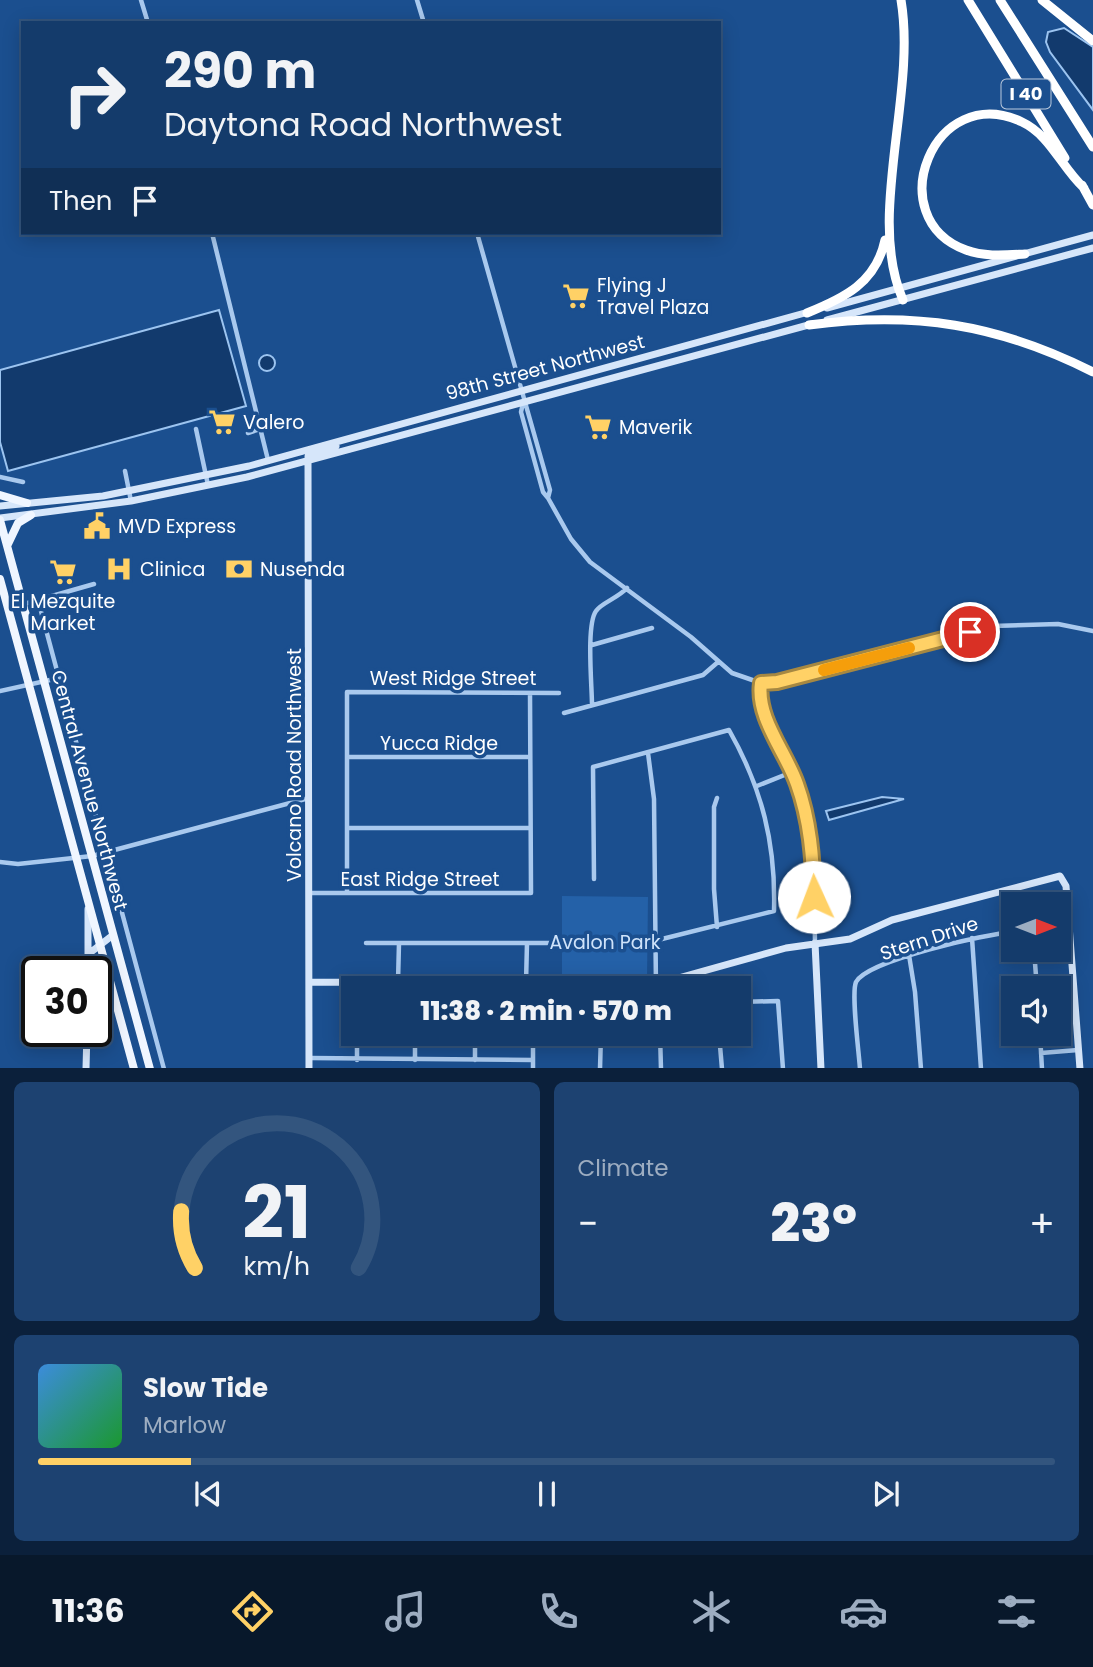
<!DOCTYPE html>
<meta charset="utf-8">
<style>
:root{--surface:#143b6b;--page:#1d4271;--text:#f1f3f6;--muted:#9dadc1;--line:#33557e;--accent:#ffd166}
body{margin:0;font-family:Poppins,sans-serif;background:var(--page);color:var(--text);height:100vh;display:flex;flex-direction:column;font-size:26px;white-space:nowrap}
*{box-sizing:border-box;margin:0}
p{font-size:23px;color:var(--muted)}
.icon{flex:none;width:38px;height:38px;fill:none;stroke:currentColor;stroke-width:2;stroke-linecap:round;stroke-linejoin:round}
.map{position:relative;height:1068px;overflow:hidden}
.drawer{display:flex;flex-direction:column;gap:14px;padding:14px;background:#0b203b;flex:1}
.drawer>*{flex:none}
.hud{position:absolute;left:21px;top:21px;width:700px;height:214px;border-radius:0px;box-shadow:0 4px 18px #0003,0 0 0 2px var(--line);background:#143b6b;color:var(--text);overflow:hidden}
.needle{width:46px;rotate:90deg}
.fabs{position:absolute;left:1001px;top:892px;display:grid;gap:14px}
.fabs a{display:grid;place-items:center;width:70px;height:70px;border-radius:0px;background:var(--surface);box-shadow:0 4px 18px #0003,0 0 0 2px var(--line);font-size:35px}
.speed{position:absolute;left:21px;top:956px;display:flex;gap:14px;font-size:35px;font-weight:700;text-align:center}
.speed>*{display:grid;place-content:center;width:91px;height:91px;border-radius:50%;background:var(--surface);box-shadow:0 4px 18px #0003,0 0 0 2px var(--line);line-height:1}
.speed .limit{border:4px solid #111;border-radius:10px;background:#fff;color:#111}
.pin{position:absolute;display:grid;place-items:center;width:60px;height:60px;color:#fff;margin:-30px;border:4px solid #fff;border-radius:50%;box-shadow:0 2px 7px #0007}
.me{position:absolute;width:77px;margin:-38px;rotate:358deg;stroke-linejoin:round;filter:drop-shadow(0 0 5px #0008)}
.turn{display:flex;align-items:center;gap:24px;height:147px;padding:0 28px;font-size:32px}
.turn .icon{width:91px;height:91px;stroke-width:2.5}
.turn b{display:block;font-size:49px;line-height:60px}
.then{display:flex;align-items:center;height:66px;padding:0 28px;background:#0003;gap:14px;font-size:26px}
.big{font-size:52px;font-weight:800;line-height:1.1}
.drawer .card{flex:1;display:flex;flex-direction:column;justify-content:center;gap:10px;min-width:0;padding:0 24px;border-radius:10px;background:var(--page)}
.drawer .dial{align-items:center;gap:0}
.dial svg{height:182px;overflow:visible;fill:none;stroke:var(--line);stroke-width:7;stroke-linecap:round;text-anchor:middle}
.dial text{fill:var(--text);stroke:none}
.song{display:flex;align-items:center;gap:21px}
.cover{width:84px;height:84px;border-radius:10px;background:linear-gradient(135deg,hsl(210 70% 55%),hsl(130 70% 35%))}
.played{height:7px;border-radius:4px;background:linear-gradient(90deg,var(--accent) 15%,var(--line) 15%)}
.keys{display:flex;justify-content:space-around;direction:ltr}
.heat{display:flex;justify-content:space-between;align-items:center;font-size:38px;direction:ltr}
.drawer .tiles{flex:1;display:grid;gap:14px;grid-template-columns:1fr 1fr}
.card:last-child{grid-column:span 2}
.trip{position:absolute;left:341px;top:976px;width:410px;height:70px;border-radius:0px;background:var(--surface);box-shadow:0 4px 18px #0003,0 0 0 2px var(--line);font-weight:800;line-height:70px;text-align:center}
.tab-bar{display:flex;height:112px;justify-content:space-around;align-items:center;background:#08182b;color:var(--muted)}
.tab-bar .icon{width:49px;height:49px}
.tab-bar .current{color:var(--accent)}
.tab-bar b{font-size:32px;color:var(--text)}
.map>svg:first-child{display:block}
.green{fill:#2461a8}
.water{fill:#123a6d;stroke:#9cc4f0;stroke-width:2}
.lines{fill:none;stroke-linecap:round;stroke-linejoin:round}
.street{stroke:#a9c9ee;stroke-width:4.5}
.secondary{stroke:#d6e6fa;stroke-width:7}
.primary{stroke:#f0f6ff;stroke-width:8}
.highway{stroke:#fff;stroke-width:9}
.route-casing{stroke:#a68842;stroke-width:18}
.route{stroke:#ffd166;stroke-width:12}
.slow{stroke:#f59e0b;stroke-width:12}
.labels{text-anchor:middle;stroke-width:7;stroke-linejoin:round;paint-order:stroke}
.shield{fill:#1b4f8f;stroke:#bbcadd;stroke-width:2}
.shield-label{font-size:18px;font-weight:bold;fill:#fff}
.poi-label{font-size:19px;fill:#fff;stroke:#1b4f8f;text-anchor:start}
.street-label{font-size:19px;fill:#fff;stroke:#1b4f8f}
.park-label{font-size:19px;fill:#cfe3fa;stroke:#1b4f8f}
</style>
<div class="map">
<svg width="1093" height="1069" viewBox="0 0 1093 1069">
<rect width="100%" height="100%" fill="#1b4f8f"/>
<path class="green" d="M562,896L648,897L647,979L608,989L562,987Z"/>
<path class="water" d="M1064,28L1093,47V110L1050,52L1046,42L1048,32Z
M219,310L246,406L8,471L0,442V370Z
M259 363a8 8 0 1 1 16 0a8 8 0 1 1-16 0Z
M882,797L904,799L829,820L826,811Z"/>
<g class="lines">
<path class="street" d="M141,0L148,23
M417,0L424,23
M212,233L268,460
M477,233L550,490L548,498L543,492L521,412L523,403
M196,429L208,485
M248,433L260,429
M125,471L131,501
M0,477L23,482
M548,498L571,539L590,562L691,637L732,673L761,683C757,717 791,763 802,798C815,845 814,894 815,942
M38,600L164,1069
M24,604L94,584
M592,645L652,628
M761,683L777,682L993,626L1058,624L1093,631
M0,691L59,678
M592,705C592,686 586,625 596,611C601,603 618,598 627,588
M564,713L703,675L718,662
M648,753L654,799L656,989
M347,757H530
M757,786L792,772
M347,828H530
M0,862L18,864L92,856L309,798
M594,879L593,767L729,730C762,788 776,844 774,911L654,941
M310,893H531L530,693
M347,893V692L559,693
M717,927L714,889V807L717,798
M972,938L981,1069
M366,943H561
M1034,950L1037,989
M909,955L915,992L921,1069
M398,982L399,943
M526,983L527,943
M738,1002L778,1001L783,1069
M415,1034V1060
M660,1034L661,1069
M719,1034L722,1069
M1040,1034L1042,1069
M1041,1053L1078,1050
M310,1058L533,1060
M357,1060V1034
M475,1060V1034
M533,1069V1034
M600,1069L601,1034
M860,1069C859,1053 851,993 856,982C868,960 986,934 1013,932"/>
<path class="secondary" d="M827,308L1093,235
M827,320L1093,248
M0,506L103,496L249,466L812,311
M0,518L131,501L247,477L812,324
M815,943L821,1069
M88,964V909
M88,970L94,965L105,963
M88,971L91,952L113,935
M310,982L526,983L549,989
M639,989L786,948L850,939L892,920L1060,876L1066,886L1080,1069
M86,1069L87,1031
M309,1069L308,456L336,446"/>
<path class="primary" d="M0,495L27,503
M0,520L150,1069
M8,544L18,523L31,515
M0,579L134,1069"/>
<path class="highway" d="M901,0C917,95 866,216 903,300
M968,0L1065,158
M1000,0L1093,147
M1042,0L1093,41
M1082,185L1093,205
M1025,254C1005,255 985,257 966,250C879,218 934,80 1022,122C1050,135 1062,168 1084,188
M807,313C844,298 876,283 885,240
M809,325C914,311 998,324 1093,372"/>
</g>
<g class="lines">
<defs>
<path id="route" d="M814,897C813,858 810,820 797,784C786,752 756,718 761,683L777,682L970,632"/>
</defs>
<use href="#route" class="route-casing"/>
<use href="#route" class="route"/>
<path class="slow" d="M824,670L909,648"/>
</g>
<defs>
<symbol id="supermarket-bare" viewBox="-9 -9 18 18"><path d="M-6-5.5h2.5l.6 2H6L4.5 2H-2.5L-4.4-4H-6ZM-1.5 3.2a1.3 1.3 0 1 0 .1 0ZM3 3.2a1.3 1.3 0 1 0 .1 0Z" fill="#ffd166" stroke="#1b4f8f" stroke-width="2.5" paint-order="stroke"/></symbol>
<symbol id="civic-bare" viewBox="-9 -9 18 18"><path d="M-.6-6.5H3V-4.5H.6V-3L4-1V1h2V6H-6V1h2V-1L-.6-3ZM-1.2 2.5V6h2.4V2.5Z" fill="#ffd166" stroke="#1b4f8f" stroke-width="2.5" paint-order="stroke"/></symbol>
<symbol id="hospital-bare" viewBox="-9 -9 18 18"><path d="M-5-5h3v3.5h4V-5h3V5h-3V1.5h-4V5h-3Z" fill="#ffd166" stroke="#1b4f8f" stroke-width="2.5" paint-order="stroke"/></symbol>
<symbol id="bank-bare" viewBox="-9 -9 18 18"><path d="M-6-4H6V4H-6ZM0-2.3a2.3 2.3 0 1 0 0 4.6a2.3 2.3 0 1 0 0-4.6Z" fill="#ffd166" stroke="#1b4f8f" stroke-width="2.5" paint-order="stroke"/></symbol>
</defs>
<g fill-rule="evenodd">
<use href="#supermarket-bare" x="557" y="277" width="38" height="38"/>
<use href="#supermarket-bare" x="203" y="403" width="38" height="38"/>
<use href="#supermarket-bare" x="579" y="408" width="38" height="38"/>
<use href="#civic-bare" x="78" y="507" width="38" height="38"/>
<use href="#hospital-bare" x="100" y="550" width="38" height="38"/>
<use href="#bank-bare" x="220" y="550" width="38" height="38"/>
<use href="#supermarket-bare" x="44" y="553" width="38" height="38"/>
</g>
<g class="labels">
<rect class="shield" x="1001.5" y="79.5" width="49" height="29" rx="5"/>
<g class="shield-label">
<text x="1026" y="100">I 40</text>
</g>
<g class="poi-label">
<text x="597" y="292">Flying J<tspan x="597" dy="22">Travel Plaza</tspan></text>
<text x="243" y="429">Valero</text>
<text x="619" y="434">Maverik</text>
<text x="118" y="533">MVD Express</text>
<text x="140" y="576">Clinica</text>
<text x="260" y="576">Nusenda</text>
<text x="63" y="608" text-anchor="middle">El Mezquite<tspan x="63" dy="22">Market</tspan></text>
</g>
<g class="street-label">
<text transform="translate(545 367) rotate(-15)" y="7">98th Street Northwest</text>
<text x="453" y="685">West Ridge Street</text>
<text x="439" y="750">Yucca Ridge</text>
<text transform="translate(294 765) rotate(-90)" y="7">Volcano Road Northwest</text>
<text transform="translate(90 790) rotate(75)" y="7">Central Avenue Northwest</text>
<text x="420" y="886">East Ridge Street</text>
<text transform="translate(929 938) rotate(-18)" y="7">Stern Drive</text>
</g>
<g class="park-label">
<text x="605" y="949">Avalon Park</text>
</g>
</g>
</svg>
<div class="fabs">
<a><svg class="needle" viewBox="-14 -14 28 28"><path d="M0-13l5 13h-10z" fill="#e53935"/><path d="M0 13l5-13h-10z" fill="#9dadc1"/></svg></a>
<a><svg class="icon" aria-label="sound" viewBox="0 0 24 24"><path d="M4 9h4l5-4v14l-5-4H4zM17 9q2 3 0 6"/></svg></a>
</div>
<div class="speed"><div class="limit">30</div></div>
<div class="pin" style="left:970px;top:632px;background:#d93025"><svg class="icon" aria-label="arrive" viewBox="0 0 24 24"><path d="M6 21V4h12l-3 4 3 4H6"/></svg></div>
<svg class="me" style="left:814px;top:897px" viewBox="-20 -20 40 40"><circle r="19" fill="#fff"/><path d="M0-13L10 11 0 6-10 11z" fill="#ffd166"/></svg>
<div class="trip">11:38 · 2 min · 570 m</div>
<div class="hud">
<div class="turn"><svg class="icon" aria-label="right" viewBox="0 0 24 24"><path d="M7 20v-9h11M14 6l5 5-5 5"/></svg><div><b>290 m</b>Daytona Road Northwest</div></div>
<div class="then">Then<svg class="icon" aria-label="arrive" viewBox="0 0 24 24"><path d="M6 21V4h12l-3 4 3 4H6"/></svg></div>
</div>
</div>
<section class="drawer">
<div class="tiles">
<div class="card dial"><svg viewBox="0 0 100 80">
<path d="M14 69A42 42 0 1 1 86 69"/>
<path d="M14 69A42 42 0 0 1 8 44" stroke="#ffd166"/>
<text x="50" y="56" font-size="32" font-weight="700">21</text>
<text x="50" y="72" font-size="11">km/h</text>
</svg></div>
<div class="card"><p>Climate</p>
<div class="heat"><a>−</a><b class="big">23°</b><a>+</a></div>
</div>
<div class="card">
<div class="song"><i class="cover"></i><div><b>Slow Tide</b><p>Marlow</p></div></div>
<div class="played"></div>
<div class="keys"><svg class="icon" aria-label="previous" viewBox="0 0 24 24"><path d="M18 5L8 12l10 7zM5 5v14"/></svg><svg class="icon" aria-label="pause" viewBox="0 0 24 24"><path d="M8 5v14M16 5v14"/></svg><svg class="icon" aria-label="next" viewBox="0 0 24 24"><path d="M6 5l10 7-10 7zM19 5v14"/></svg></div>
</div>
</div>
</section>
<nav class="tab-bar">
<b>11:36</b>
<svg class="icon current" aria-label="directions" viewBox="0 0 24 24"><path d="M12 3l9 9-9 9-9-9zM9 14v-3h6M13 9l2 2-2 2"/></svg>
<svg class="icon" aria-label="music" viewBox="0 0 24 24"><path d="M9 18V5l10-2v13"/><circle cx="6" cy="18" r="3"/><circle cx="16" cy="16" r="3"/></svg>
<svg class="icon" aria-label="phone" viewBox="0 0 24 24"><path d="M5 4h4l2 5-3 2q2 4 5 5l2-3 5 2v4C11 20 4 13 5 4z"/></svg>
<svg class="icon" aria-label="climate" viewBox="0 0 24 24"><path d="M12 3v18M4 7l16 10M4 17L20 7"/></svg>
<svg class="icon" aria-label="car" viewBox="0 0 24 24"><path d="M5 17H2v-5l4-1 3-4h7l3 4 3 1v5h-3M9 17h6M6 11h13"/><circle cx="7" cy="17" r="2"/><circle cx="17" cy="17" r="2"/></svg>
<svg class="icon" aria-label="filters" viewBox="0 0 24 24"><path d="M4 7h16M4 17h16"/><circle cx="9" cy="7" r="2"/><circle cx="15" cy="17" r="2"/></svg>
</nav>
